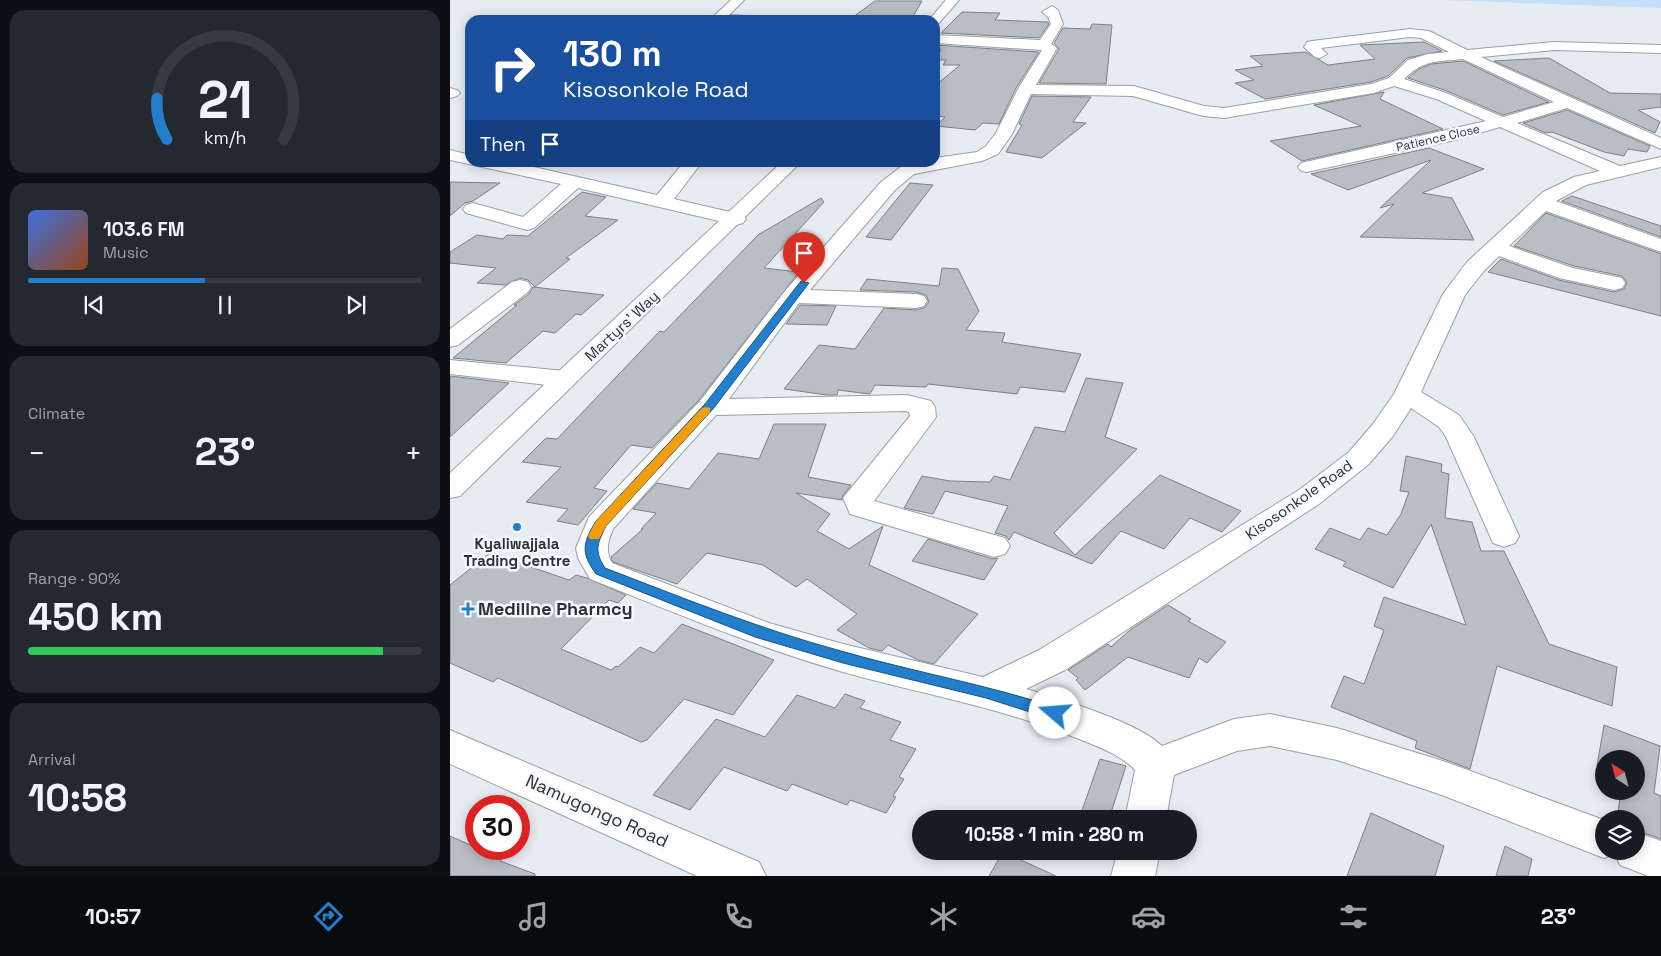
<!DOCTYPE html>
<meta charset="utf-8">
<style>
:root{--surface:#171b24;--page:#242831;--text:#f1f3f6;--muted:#9ea1a6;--line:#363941;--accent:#237fcc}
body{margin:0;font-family:"Space Grotesk",sans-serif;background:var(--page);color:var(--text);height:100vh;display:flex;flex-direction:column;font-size:19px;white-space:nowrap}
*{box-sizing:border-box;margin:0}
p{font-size:16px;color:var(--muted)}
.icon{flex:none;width:28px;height:28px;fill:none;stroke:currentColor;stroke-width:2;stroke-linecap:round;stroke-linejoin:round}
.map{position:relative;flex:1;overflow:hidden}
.side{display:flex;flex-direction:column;gap:10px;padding:10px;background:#0d0f14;width:450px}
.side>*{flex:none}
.guide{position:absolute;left:15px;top:15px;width:475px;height:152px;border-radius:15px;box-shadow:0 2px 12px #0003;background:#1a4fa0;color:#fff;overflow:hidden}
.needle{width:32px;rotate:324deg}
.fabs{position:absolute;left:1145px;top:750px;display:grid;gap:10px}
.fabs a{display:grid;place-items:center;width:50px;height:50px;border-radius:50%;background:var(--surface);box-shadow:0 2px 12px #0003;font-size:25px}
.speed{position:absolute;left:15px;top:795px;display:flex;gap:10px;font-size:25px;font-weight:700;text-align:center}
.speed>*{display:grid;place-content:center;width:65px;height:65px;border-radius:50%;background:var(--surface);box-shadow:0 2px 12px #0003;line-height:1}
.speed .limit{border:8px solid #d22;background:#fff;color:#111}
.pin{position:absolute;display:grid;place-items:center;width:42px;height:42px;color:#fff;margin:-51px -21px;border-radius:50% 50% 50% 0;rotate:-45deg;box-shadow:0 0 5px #0007}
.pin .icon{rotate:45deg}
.me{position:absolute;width:55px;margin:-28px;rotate:288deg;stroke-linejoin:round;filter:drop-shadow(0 0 4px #0008)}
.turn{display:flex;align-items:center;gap:18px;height:105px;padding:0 15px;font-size:22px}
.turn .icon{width:65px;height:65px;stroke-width:2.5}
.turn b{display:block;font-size:35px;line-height:42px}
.then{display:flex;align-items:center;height:48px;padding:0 15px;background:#0003;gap:10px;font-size:19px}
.big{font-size:38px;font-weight:600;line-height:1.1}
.side .card{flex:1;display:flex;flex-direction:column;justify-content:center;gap:8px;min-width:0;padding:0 18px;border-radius:15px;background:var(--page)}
.side .dial{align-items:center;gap:0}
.dial svg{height:130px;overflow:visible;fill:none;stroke:var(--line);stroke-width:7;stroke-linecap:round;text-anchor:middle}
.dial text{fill:var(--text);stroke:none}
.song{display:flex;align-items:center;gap:15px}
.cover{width:60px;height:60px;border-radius:8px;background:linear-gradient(135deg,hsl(220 70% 55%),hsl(20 70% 35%))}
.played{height:5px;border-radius:2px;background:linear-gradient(90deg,var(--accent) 45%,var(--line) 45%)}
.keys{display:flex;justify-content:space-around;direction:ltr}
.heat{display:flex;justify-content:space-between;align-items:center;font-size:28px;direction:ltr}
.charge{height:8px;border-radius:4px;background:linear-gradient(90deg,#34c759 90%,var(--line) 0)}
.trip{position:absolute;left:462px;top:810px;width:285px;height:50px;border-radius:25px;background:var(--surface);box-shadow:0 2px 12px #0003;font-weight:600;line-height:50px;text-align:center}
.tab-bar{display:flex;height:80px;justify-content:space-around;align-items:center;background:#090b0e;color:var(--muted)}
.tab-bar .icon{width:35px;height:35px}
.tab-bar .current{color:var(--accent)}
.tab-bar b{font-size:22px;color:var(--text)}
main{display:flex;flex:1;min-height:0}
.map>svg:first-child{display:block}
.green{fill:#c4dffa}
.building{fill:#b9bec4;stroke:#7c8187}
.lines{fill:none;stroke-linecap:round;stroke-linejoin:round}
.minor-casing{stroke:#9aa0a5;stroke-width:2}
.major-casing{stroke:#9aa0a5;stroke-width:2}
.minor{fill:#fff;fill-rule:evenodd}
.major{fill:#fff;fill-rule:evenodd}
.route{fill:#237fcc;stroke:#175385}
.slow{fill:#f59e0b}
.poi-dot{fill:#237fcc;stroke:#f4f9fe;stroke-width:2}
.labels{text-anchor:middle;stroke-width:5;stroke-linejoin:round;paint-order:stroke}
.far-street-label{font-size:12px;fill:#2e3133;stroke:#f4f9fe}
.street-label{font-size:15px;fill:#2e3133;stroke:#f4f9fe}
.poi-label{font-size:15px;font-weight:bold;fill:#2e3133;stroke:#f4f9fe}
.near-poi-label{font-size:18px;font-weight:bold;fill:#2e3133;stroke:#f4f9fe;text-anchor:start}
.near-street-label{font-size:18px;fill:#2e3133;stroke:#f4f9fe}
</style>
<main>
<section class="side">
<div class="card dial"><svg viewBox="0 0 100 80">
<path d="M14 69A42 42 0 1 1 86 69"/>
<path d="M14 69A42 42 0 0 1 8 44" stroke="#237fcc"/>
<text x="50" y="56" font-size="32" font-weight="700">21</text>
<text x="50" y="72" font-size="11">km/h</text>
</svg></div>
<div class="card">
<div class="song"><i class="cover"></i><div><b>103.6 FM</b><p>Music</p></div></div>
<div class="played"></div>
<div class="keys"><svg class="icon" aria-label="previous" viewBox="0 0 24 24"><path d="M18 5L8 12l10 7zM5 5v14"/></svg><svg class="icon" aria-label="pause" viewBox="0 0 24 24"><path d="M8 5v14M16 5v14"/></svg><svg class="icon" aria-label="next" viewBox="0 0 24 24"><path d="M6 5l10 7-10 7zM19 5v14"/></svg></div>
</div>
<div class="card"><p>Climate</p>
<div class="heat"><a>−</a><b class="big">23°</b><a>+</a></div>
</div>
<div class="card"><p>Range · 90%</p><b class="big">450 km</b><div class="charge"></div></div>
<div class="card"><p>Arrival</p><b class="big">10:58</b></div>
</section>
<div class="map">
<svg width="1211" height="876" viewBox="0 0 1211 876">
<rect width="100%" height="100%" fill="#e6ecf2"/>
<path class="green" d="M990,0H1211V8Z"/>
<path class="building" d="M425,1H472L461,20H399Z
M512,12L550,13L545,20L598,22L599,24L589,38L491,33Z
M642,24L662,25L656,84L589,83L609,49L604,43L613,28L640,29Z
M974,42L992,51L957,58L938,76L921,82L815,99L785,83L804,80L785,70L813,66L800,56L856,52L878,65L925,59L910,45Z
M485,45L589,52L566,88L549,124L533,123L525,130L486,126L495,117L485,116V86L510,65H493L496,60H486L491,49H485Z
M1099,58L1160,93L1211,94V107L1188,110L1210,122L1205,133L1044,61Z
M1012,61L1015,62L1099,102L1053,115L997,91L958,78L969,69L981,64Z
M934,92L930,99L993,129L852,161L820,141L911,126L864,105Z
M582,96L641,97L623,122L636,123L592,158L556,152L572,125L569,124Z
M1117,110L1200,146L1197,152L1178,149L1174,156L1154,152L1102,132L1096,133L1073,123Z
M979,148L1034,169L972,193L1002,198L1024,240L910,237L944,204L930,208L981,160L898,190L861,174Z
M0,182L50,183L23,201L15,203L0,216Z
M460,183L483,185L441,240L416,237Z
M132,192L156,197L135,216L168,220L116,258L120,259L85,287L78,280L70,278L55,285L27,283L46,268L0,263V252L27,235L53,239L57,235L78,236Z
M1122,196L1211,226V237L1112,201Z
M371,198L374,202L314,268L349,272L249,400L202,448L181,445L144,488L157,491L128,525L107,521L118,509L76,502L111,467L72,462L96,438L107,439L210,331L214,332L308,235Z
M1096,213L1211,254V316L1038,272L1051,259L1109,280L1164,292L1174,289L1177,282L1172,276L1124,266L1064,246Z
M492,268L508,269L529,311L516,330L555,333L552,342L631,354L615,392L570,387L567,394L478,384L476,387L425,385L420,394L388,390L387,395H377L334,389L369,345L405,349L434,308L466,310L474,308L479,302L476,295L466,292L410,290L417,279L489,286Z
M83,287L154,295L131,315L126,314L105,333L93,331L56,363L3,358L67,305H64L79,294Z
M350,305L386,306L377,325L336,324Z
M0,376L59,383L0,437Z
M636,378L673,383L655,437L687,449L604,533L625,555L710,475L791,511L772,532L740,518L714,549L671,531L642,564L564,532L559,540L556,536L545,533L558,506L495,491L483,514L454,508L472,476L500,481L540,482L544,476L560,480L585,427L615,432Z
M324,424H376L358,477L401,485L392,497V500L346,493L380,514L367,531L399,549L433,526L419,565L528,614L484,664L468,660L438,645L432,651L419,648L387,630L407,614L357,579L346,587L313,565L257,553L227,584L163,562L161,557L193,529H191L206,513L183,509L207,483L239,489L268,453L309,459Z
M956,456L992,464L991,472L999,474L995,518L1022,522L1031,551H1054L1099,644L1167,667L1162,706L1047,666L1020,769L965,748L967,741L881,707L894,676L914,684L934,630L924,626L934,597L1016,625L981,524L943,588L893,566L896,562L865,549L880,528L910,540L918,528L937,535L951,514L959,492L950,491Z
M478,539L543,559L548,558L534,580L462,561Z
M40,553L119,580L126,575L137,578L176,595L168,603L159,600L111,649L161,670L166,666L168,667L190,647L204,653L232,624L324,660L283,715L234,699L197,740L191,742L48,678L43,682L0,663V585Z
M718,605L741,619L738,621L776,642L757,663L749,658L739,678L678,657L635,690L626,680L628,678L618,670L658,644L661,647L680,630Z
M395,694L415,701L410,708L451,722L440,740L466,749L449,777L454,779L443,796L446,797L436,813L400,800L397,805L342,784L337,791L274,767L240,810L203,795L266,719L315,737L347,695L385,708Z
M1154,725L1210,746L1204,793L1211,796V839L1186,830V819H1167L1171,791H1186V759H1154V769L1147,766Z
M650,759L676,766L659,819H629Z
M921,813L994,846L985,876H897Z
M0,836L52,859L50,861L85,874V876H0Z
M1055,846L1082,859L1078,876H1046Z
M553,852L606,876H539Z"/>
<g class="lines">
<defs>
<path id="minor" d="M281,0H294L279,15L297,16L303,20H264L265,15Z
M602,6L608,10L613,24L601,44L607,48L586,85L684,86L754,106L774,108L921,84L939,78L958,60L978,54L999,52L971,38L960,37L871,48L877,54L870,58L865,57L854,47L857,42L862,41L960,29L979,31L1017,50L1104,42L1211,45V53L1104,50L1031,57L1211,138V149L1117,108L1067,123L1170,166L1211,157V167L1136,185L1106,201L1211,239V252L1096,211L1059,246L1123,268L1172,278L1175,283L1172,288L1164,290L1109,278L1049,256L1033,272L1015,295L971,392L1009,415L1024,437L1069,536L1065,543L1054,547L1043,543L996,437L989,427L961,408L943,436L919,464L869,504L615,670L576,689C610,699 688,722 712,746L784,719L820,714L887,728L996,762L1154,820V851H1186V832L1211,841V876H1198L1170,865L1165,854L1154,858L989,794L887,760L820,746L787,751L724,775L716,819H675L685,770C671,755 649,747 629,739C553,708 472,694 393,672C306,647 223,612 140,579L128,558L126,548L139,517L250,401L335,291L431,182L452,166L464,162H485V158L527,152L536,146L546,133L568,89L592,50L485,43V35L590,40L601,24L598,17L592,12ZM1013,59L1104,102L1053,117L996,93L954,79C975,59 985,62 1013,59ZM944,86L986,99L1036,121L851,163L848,167L851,171L857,172L1005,140L1050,127L1150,171L1124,177L1093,192L1017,262L993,294L944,394L923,424L899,452L849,490L589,650L533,677L393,644L319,623L162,563C155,551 158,541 163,529L266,415L456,411L459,412L460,416L393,498L400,514L544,557L555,554L560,546L555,538L424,501L486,417L485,407L481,401L457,395L279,399L349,303L466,308L474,306L477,301L474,296L466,294L360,290L445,190L464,174L532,161L548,154L562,134L581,94L683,96L753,116L774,118L924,93Z
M0,88L7,90L10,93L7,96L0,98Z
M0,150L20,155V162H62L207,195L234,162H252L224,199L293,215L296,219L293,223L286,225L128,188L84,228L77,230L16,213L13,209L16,205L23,203L73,217L111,184L0,160Z
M70,280L78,282L81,287L78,292L8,345L0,347V329L62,282Z
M0,360L115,371L124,374L128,379L124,384L115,387L0,374Z
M668,851H710L705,876H661Z"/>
<path id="major" d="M496,0H509L489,23L485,24V20H479Z
M332,162H351L10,496L0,498V473Z
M0,730L309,862L316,876H247L0,764Z"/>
</defs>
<use href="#minor" class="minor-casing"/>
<use href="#major" class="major-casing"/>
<use href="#minor" class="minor"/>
<use href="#major" class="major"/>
</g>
<path class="route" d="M351,281L359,283L263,409L156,526C147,544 144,551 155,568C233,598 310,629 391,651C464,672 539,685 611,709L613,713L611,718L605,720L536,698L393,663L305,637L146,574C131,553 132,544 146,521L255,404Z"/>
<path class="slow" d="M256,407L260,408V412L156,526L149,539H140L138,536L146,521L252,408Z"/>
<g class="poi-dot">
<circle cx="67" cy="527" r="5"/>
<path d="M15.5 601.5h5v5h5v5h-5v5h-5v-5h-5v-5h5z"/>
</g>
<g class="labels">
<g class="far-street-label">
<text transform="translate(988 138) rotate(-13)" y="4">Patience Close</text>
</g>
<g class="street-label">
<text transform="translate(172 326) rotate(-43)" y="5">Martyrs' Way</text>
<text transform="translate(849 500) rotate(-35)" y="5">Kisosonkole Road</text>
</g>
<g class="poi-label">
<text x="67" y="549">Kyaliwajjala<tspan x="67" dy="17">Trading Centre</tspan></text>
</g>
<g class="near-poi-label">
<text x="28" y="615">Mediline Pharmcy</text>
</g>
<g class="near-street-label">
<text transform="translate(147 811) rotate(24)" y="6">Namugongo Road</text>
</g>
</g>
</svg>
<div class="fabs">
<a><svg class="needle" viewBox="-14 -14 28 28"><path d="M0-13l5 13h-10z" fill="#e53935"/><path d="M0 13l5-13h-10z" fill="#9ea1a6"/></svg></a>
<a><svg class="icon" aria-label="layers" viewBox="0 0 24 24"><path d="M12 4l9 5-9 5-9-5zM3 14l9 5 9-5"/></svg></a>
</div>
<div class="speed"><div class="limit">30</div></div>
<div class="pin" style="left:354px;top:283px;background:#d93025"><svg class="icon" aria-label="arrive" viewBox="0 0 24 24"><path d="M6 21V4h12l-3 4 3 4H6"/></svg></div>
<svg class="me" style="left:605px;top:713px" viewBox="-20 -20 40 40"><circle r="19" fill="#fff"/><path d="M0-13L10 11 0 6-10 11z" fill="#237fcc"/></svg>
<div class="trip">10:58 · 1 min · 280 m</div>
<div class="guide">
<div class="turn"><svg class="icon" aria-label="right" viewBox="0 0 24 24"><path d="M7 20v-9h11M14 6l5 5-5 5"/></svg><div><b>130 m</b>Kisosonkole Road</div></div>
<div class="then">Then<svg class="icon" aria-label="arrive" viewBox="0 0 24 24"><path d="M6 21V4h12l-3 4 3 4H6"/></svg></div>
</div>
</div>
</main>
<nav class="tab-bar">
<b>10:57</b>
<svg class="icon current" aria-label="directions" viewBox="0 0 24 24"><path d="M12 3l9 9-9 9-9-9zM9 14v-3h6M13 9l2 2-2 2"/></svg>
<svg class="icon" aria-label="music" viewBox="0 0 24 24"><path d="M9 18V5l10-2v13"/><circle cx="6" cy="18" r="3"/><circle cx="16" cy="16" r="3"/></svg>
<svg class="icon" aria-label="phone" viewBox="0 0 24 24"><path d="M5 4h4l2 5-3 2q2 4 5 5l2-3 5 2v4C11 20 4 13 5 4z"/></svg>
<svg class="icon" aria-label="climate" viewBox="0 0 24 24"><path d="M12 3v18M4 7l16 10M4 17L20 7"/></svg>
<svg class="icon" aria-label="car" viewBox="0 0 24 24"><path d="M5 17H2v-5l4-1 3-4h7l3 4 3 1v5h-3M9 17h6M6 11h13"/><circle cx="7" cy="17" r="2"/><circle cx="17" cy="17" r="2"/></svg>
<svg class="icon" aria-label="filters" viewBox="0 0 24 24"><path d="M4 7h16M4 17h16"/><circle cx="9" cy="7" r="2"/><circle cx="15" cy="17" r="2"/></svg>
<b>23°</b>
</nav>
